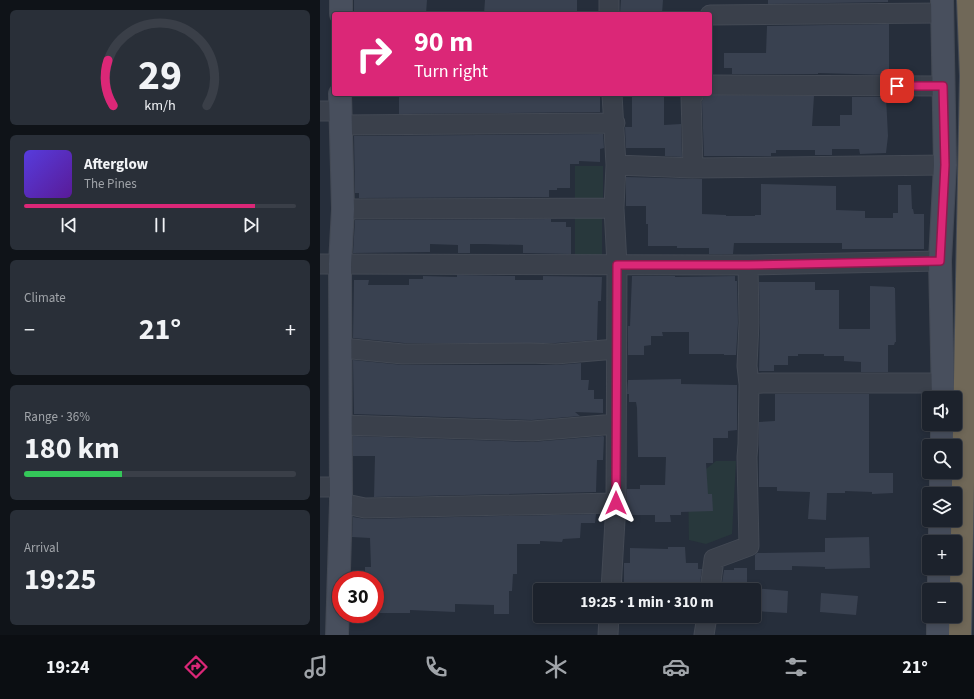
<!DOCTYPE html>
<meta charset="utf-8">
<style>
:root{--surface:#1c222c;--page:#292f38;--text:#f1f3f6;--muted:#a0a4a9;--line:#3a3f48;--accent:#db2777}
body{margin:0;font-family:"Source Sans 3",sans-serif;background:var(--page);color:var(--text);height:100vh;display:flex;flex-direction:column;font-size:15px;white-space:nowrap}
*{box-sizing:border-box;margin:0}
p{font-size:13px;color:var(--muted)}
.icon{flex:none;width:22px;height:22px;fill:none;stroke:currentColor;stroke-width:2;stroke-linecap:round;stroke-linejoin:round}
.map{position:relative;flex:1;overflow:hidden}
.details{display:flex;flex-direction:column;gap:10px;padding:10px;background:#0f1318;width:320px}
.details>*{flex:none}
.banner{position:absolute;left:12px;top:12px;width:380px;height:84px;border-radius:4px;box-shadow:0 2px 6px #0003,0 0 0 1px var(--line);background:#db2777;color:#fff;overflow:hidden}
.buttons{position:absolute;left:602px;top:391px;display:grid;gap:8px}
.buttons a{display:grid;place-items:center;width:40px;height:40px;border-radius:4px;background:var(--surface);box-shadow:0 2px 6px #0003,0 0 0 1px var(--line);font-size:20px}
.speed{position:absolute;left:12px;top:571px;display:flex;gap:8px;font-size:20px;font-weight:700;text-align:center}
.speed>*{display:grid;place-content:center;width:52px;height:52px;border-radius:50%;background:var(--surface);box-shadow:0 2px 6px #0003,0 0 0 1px var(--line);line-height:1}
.speed .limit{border:6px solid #d22;background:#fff;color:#111}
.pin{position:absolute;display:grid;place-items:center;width:34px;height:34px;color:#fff;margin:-17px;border-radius:8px;box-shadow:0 2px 6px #0006}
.me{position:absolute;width:44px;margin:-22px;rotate:0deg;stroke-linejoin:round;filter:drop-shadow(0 0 3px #0008)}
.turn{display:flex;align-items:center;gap:14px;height:84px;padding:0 16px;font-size:18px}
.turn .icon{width:52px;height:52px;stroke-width:2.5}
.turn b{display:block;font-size:28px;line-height:34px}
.big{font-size:30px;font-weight:700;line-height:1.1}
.details .tile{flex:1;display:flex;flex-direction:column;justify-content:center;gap:6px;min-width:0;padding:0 14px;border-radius:6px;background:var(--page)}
.details .dial{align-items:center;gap:0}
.dial svg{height:104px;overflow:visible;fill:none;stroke:var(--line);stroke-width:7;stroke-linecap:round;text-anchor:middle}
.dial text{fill:var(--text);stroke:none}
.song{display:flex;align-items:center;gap:12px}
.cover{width:48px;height:48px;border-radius:6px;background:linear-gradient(135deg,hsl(250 70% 55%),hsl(270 70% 35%))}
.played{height:4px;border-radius:2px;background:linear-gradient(90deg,var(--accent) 85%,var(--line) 85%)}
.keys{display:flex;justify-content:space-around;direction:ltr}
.heat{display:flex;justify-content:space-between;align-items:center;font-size:22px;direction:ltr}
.charge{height:6px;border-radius:3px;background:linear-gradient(90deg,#34c759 36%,var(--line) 0)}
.trip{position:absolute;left:213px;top:583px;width:228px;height:40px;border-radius:4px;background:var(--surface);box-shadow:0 2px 6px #0003,0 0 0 1px var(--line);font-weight:700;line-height:40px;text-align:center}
.tabs{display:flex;height:64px;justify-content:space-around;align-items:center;background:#0b0e12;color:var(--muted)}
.tabs .icon{width:28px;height:28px}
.tabs .current{color:var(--accent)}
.tabs b{font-size:18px;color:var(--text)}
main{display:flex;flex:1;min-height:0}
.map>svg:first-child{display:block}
.green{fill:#28383c}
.building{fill:#394150}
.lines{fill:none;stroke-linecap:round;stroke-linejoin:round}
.street-casing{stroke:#434954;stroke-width:21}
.secondary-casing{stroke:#434954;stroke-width:24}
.highway-casing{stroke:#454b56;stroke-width:24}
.street{stroke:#3a404b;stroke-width:19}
.secondary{stroke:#484f5d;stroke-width:22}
.highway{stroke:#706858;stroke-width:22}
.route-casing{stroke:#8e194d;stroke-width:10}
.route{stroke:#db2777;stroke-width:7}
</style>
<main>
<section class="details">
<div class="tile dial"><svg viewBox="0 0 100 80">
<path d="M14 69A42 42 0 1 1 86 69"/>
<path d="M14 69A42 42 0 0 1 10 34" stroke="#db2777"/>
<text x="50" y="56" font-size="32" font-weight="700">29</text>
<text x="50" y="72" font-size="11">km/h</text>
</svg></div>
<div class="tile">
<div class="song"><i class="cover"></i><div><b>Afterglow</b><p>The Pines</p></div></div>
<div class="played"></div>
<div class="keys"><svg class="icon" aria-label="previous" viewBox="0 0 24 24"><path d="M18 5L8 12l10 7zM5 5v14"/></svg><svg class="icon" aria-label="pause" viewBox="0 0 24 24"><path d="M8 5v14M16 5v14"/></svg><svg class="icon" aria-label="next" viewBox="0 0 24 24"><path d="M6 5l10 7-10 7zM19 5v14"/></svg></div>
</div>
<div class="tile"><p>Climate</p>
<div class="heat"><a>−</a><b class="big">21°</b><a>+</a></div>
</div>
<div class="tile"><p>Range · 36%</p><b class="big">180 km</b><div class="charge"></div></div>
<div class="tile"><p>Arrival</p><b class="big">19:25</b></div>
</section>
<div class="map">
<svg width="654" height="635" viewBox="0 0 654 635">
<rect width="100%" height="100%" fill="#262e3b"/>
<path class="green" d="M255,166H283V198L278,203H255Z
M255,215L282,216V256L255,255Z
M396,461H416L412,534L386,544L369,540L368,484Z"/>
<path class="building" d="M34,0H107L106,14H34Z
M165,0H257V14H164Z
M301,0H343L342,14H300Z
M448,0H568V2L448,4Z
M569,24V75L498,73V74H412V68H404V53H446L447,26Z
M79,94H276V97H280V112L79,114Z
M385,95L494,96L492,126H520V115H532V97H566L568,136L566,153L540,154L539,149H512V155H495V150H456V153H451V156H384L382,101Z
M312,97H344V125L361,124L362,157L345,156V148H306L305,127H312Z
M283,134L284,148L280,149V162L259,161V164H250V188H237V190H229V197L39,198V193H35L34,136Z
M306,177L382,179V214L406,215V216H435V215H441V184L516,186V210L545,211V218H573V213H578V185H591L592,209H593L594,214H604V249H522V243H414L413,254H389V248H357V246H328V224H326V206H306Z
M231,219V222H246V227H251V254L203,253V245L164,244H150V253H138V245L110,244V252L33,253L35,220Z
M137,275L195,276V280H223V276L282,277L281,301H278L277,340L236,343H84L33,338L34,280H49L48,285H89V279H103V276L137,277Z
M312,276H355V277L415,276V281H417L418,323L416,355H404V354H369V332H342L343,336H331V345L324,346V355H308V326H310Z
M439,282H495V290H519V329H550V286L574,287V288H575L576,342H575L574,345H568V372H541V362L524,361V356H504V354H478V356H468V365H454V371H439L440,323Z
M33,360L83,365H236L261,363V380H269L268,390H274V399H283V413L255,412L260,416L212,420L34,414Z
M361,379V384L417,385V430L408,431V438H393V463H386L388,494H392L393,511L361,512V515H350L351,522H335V515H306L307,489H320V485H345L346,457H318L317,408L316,402H309V394H307L308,380Z
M455,394H549V473H573V493L552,494V492L525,491V493H507L506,520L488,519L490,492L457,491V487H439V422L455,421Z
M33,436L212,442L283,436L284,437L283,460H277L276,492L54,497L55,456H33Z
M276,514L275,523H261L260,538L243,539L242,542L220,541V544H197V574H193L192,591H189V614H174V605L135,604V612L90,610V613H58V609H55V580H45V567H51L50,538L32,537L33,517L45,519Z
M549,537L550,568L505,569V567L472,566V570H435V555L437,553L505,552V538Z
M348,547H365L366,563H378V569H382L379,590H337V583L304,582V563H310V548L348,549Z
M414,568H427V590H401L404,570H414Z
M434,588L468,591L467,613L434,611Z
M501,593L538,596L536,615L500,612Z"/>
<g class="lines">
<defs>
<path id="street" d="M289,14V0
M390,15L622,13
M390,85L623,86
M0,111H20
M20,125L295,123
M296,165L373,168L625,165
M373,168L371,96L374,94
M23,209L294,208
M0,264L428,265L620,261
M22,348L83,354L209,353L236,354L296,349
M429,384L443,383H623
M22,425L212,431L296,424
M0,487H21
M21,503L45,508L296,503
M291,590L296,503L297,265L294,208L296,165L292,94
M390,590L394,559L429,546L427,457L428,444L429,384L427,366L429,323L428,265
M288,635L289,616
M384,635L387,616"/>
<path id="secondary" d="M21,0V14
M622,0L625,165L620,261L623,398
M622,446V424
M621,494V472
M620,542V520
M619,590V568
M17,635L21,503L20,264L23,209L20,94
M618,635V616"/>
<path id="highway" d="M640,635L651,76L648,0"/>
</defs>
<use href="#street" class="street-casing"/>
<use href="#secondary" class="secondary-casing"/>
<use href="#highway" class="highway-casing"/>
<use href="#street" class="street"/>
<use href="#secondary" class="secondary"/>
<use href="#highway" class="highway"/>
</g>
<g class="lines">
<defs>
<path id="route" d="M296,503L297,265H428L620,261L625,165L623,86H577"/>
</defs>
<use href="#route" class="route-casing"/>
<use href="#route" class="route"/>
</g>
</svg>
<div class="buttons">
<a><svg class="icon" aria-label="sound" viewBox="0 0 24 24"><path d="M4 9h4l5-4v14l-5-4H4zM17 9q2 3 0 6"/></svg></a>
<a><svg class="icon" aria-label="search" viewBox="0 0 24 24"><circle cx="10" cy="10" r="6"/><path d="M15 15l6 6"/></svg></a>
<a><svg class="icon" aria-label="layers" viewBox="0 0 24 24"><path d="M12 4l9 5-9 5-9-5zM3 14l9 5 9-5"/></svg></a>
<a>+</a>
<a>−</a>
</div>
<div class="speed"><div class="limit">30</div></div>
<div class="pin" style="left:577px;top:86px;background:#d93025"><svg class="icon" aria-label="arrive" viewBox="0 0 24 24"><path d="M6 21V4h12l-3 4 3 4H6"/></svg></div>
<svg class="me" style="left:296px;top:503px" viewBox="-20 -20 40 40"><path d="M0-17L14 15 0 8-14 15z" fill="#db2777" stroke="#fff" stroke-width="4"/></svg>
<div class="trip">19:25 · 1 min · 310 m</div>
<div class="banner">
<div class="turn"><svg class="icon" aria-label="right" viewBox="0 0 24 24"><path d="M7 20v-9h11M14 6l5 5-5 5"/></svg><div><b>90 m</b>Turn right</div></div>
</div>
</div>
</main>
<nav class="tabs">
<b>19:24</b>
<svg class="icon current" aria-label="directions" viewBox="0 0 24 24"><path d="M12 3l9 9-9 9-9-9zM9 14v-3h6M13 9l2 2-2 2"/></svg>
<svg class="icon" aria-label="music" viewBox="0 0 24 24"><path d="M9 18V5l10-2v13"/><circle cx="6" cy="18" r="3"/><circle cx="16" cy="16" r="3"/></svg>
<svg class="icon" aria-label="phone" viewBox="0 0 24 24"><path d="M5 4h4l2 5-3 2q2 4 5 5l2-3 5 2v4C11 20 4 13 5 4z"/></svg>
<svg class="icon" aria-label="climate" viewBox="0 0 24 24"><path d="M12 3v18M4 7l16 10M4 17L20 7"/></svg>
<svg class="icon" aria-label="car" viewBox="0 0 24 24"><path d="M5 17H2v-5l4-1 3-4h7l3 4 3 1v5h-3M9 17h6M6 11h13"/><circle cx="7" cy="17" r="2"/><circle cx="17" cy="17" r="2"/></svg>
<svg class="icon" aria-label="filters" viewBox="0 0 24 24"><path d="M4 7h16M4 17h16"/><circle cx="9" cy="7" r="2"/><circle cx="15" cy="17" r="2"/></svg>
<b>21°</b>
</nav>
